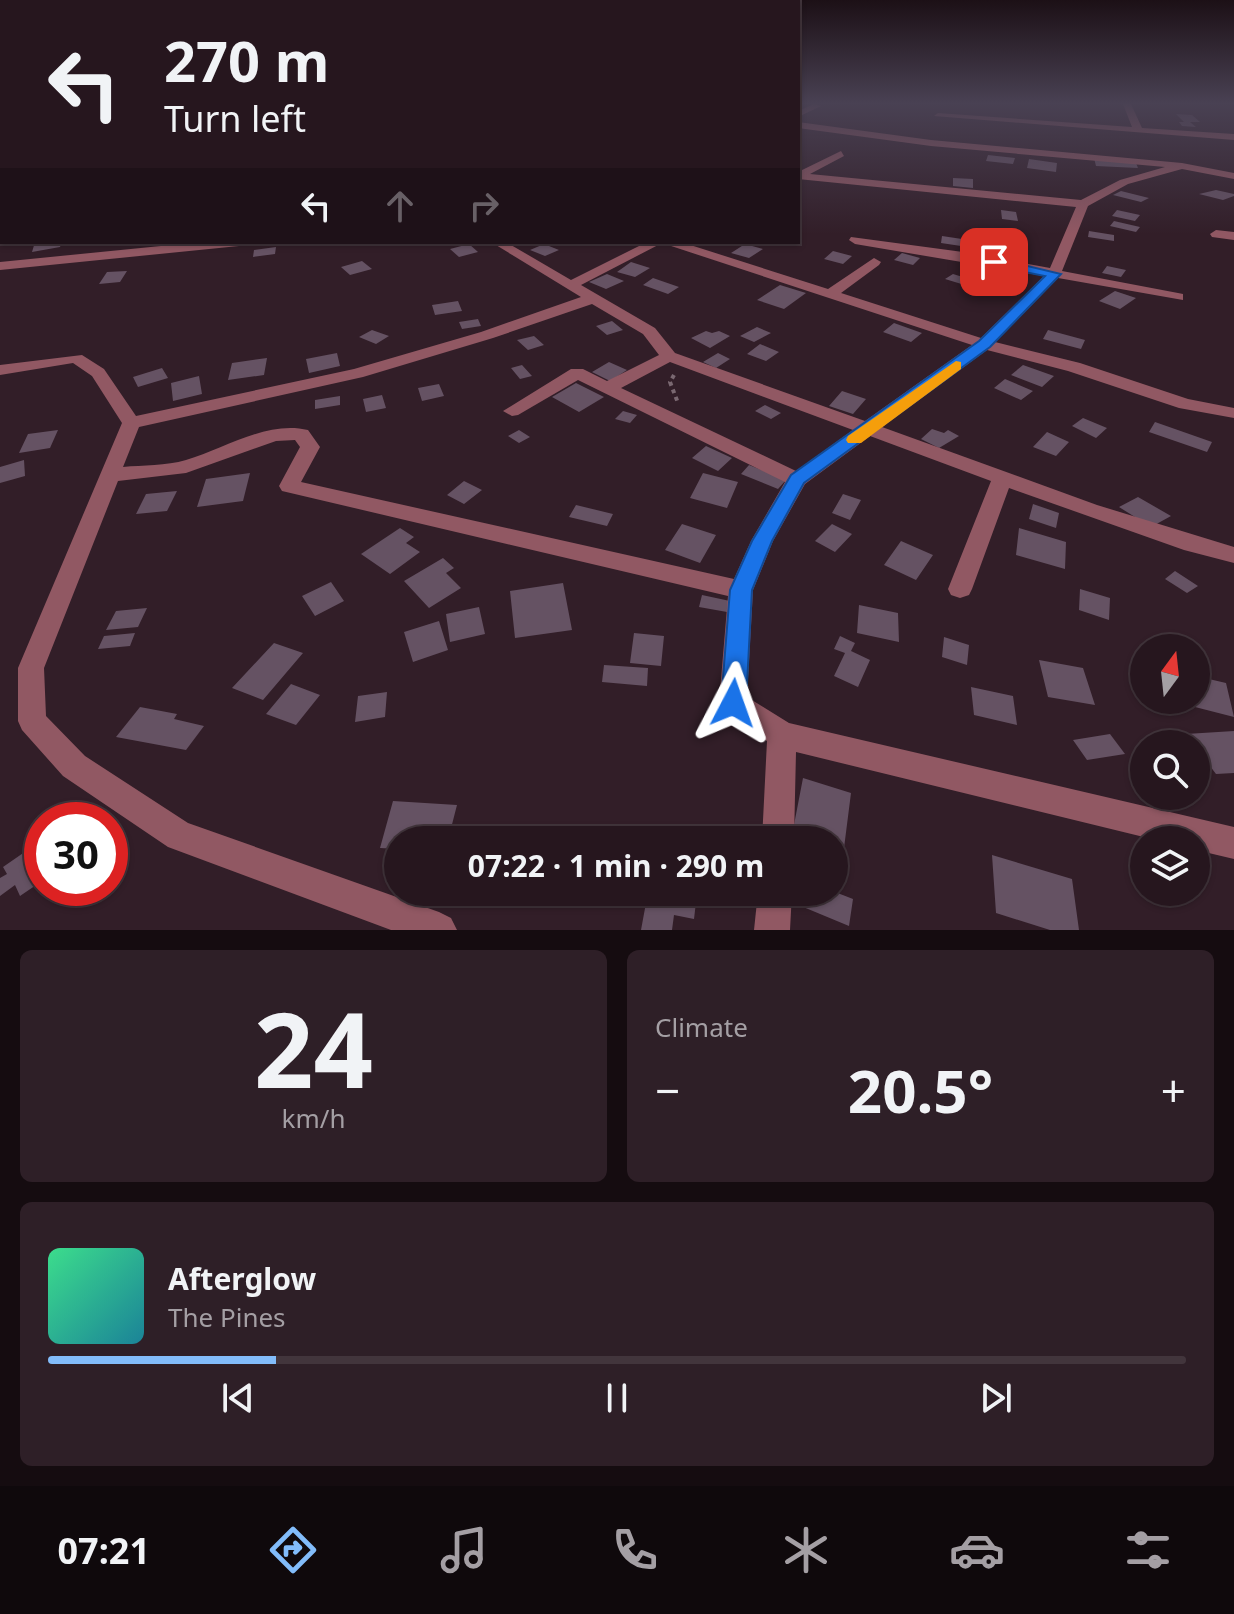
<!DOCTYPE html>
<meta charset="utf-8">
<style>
:root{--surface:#26161e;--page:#2e1f27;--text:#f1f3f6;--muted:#a49fa4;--line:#42353c;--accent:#82bcfa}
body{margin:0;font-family:"Noto Sans",sans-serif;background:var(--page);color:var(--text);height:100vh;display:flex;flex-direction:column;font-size:30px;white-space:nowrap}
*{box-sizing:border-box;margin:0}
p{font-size:26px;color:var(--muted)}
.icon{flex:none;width:44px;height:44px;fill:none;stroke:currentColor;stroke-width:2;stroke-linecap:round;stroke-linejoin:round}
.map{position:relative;height:930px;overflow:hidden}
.side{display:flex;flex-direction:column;gap:20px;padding:20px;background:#150c10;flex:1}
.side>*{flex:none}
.guide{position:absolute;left:0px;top:0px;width:800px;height:244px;box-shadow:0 2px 6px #0004,0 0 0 2px var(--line);background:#26161e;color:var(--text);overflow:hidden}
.needle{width:52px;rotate:15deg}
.buttons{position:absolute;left:1130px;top:634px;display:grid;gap:16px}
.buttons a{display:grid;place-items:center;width:80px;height:80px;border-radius:50%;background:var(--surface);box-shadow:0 2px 6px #0004,0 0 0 2px var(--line);font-size:40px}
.speed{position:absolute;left:24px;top:802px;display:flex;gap:16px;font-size:40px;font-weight:700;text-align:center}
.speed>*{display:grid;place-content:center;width:104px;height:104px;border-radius:50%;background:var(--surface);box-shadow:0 2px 6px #0004,0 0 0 2px var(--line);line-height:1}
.speed .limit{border:12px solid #d22;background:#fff;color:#111}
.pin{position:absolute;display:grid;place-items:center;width:68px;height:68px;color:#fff;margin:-34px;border-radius:16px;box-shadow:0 4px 12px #0006}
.me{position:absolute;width:88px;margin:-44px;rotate:4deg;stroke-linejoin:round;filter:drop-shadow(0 0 6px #0008)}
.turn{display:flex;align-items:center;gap:28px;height:168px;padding:0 32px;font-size:36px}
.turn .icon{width:104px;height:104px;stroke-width:2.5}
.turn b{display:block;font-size:56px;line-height:68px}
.lanes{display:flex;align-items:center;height:76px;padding:0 32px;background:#0003;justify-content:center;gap:40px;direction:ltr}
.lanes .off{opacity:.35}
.big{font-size:60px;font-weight:700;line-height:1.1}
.side .card{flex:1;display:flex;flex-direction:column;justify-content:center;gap:12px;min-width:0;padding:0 28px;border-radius:12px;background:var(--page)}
.side .dial{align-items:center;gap:0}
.dial b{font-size:104px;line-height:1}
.song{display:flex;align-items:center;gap:24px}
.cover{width:96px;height:96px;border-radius:12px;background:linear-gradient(135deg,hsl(150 70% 55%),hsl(190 70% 35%))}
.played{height:8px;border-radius:4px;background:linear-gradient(90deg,var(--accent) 20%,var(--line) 20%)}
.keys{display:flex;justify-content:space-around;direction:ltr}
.heat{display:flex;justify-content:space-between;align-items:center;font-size:44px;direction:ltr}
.side .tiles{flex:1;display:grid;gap:20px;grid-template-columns:1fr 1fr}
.card:last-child{grid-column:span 2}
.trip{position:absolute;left:384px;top:826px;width:464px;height:80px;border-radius:40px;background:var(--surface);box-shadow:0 2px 6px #0004,0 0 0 2px var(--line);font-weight:700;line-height:80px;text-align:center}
.tabs{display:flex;height:128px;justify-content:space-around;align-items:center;background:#0f090c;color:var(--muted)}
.tabs .icon{width:56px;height:56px}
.tabs .active{color:var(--accent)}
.tabs b{font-size:36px;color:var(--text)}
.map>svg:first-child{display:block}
.building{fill:#655263}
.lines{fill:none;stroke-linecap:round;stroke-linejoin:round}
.path{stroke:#7a6871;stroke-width:4;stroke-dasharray:4 4;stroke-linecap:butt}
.minor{fill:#915863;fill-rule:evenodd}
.route{fill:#1a73e8;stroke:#114b97;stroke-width:2}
.slow{fill:#f59e0b}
</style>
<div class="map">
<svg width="1234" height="930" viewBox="0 0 1234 930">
<rect width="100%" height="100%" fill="#321e28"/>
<path class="building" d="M1176,114L1192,115L1200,122H1190L1196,127L1182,126L1179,122H1184Z
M988,155L1015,158L1013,164L986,161Z
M1094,158L1136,163L1138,168L1096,166Z
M1029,159L1057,163L1056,172L1027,168Z
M953,178L973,179V188L953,186Z
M1216,190L1234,194V196L1223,200L1199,194Z
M1121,191L1149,198L1141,202L1113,195Z
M1001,210L1016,212L1018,221L1002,219Z
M1117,210L1140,215L1135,221L1112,216Z
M1114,221L1140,227L1136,232L1110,226Z
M1089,231L1114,235V241L1088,237Z
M942,236L962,239L961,246L941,243Z
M981,239L1000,242L998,252L978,248Z
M35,242H62L60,247L32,252Z
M469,244L478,252L459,257L450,249Z
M544,244L559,250L545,256L530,250Z
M745,244L763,249L749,258L731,253Z
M276,247L275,254L253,257L254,250Z
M833,251L852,256L843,264L824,259Z
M902,253L920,258L913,265L894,260Z
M362,261L372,269L350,275L341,267Z
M631,262L650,268L635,277L617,272Z
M1107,266L1126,270L1121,277L1102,273Z
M990,270L1025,279L1017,287L982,277Z
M127,271L120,282L99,284L107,272Z
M607,274L624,281L606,289L589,282Z
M953,274L966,278L970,275L980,278L968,286L945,279Z
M653,278L679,287L668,294L643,285Z
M780,285L806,293L784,309L757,300Z
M1115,291L1136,298L1120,309L1099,301Z
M458,301L462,311L435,315L432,305Z
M478,319L481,326L462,329L459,322Z
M612,321L623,330L607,335L596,326Z
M894,323L922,333L911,342L883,332Z
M757,327L771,333L754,342L740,336Z
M372,330L389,336L376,344L359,337Z
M1048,330L1085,340L1081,349L1043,339Z
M706,331L712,333L719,331L730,336L710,348L691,338Z
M534,336L544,345L528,350L517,340Z
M760,344L779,352L766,361L747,354Z
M337,353L340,366L309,373L306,359Z
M718,353L730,359L716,368L703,362Z
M267,358L264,375L228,380L232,363Z
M609,362L627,370L610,381L592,372Z
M522,365L532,376L520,379L511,368Z
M1023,365L1054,376L1042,387L1011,375Z
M162,368L168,378L138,387L133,377Z
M199,376L202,394L173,401L171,383Z
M1005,379L1033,391L1021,400L994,388Z
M576,383L604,397L579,412L552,397Z
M439,384L444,396L422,401L418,388Z
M842,391L866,399L853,414L829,406Z
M382,395L386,408L366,412L363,399Z
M340,396V405L315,409V400Z
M765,405L781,413L771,419L755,411Z
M623,411L637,415L630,423L615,419Z
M1083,418L1107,428L1096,438L1072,426Z
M1155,422L1212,442L1207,452L1149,432Z
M932,429L944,433L948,430L959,436L939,448L921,439Z
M58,430L50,448L19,453L28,434Z
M519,430L530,437L519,443L508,436Z
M1047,432L1069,442L1056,456L1033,447Z
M706,446L732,458L718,471L692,458Z
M24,460L25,476L0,483V467Z
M749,465L786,480L778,489L741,474Z
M250,473L243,501L197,507L206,479Z
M703,473L738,482L727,508L690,498Z
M464,481L482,490L464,504L447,495Z
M177,491L167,511L136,514L146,494Z
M843,494L861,500L850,520L832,513Z
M1138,497L1171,516L1151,527L1119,507Z
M1033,504L1059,513L1056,528L1029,519Z
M576,505L613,514L607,526L569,517Z
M682,524L716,535L700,563L665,550Z
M832,524L852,534L835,552L815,541Z
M400,528L414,537L406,543L420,552L390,574L361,554Z
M1019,528L1066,542L1065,569L1016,555Z
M901,541L933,555L916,580L884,565Z
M443,558L454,568L446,573L461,588L429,608L404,581Z
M1175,571L1198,586L1187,593L1165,579Z
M331,582L344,601L315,616L302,596Z
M563,583L572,630L515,638L510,591Z
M1080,589L1110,598L1109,620L1079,610Z
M702,595L730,601L727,612L699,607Z
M859,605L898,613L899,642L857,633Z
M479,607L485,634L450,642L446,614Z
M147,608L138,627L106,630L116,611Z
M439,621L448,650L413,662L404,632Z
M135,633L130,646L98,649L104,636Z
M634,633L664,636L661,666L630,663Z
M840,636L855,643L851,651L870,660L858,687L834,676L845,653L834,649Z
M944,637L969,645L967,665L942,657Z
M274,643L303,653L263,700L232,688Z
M1039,660L1083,668L1095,705L1048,697Z
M604,665L648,668L647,686L602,682Z
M1196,676L1226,683L1234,717L1195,707Z
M291,684L320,695L296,725L266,714Z
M971,687L1013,696L1017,725L974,715Z
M387,692L385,717L355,722L358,696Z
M140,707L177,714L174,719L204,726L186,750L116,737Z
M1234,731V773L1216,774L1186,734Z
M1110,734L1125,754L1087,760L1073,740Z
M803,778L851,793L844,848L834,845V840H820L793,830Z
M393,801L457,805L448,840H398V849L380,848Z
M42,840V881L20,896L15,885L0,896V878L7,874L3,867Z
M992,855L1072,879L1079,930H1050L996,913Z
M648,892L697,894L694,919L674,915L672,930H641Z
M799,892H835L853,899L849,926L796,904Z"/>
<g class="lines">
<path class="path" d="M674,375L670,382L678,403"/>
<path class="minor" d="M814,104L821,106L798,117V111Z
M1123,104H1131L1142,128L1234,134V140L934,116L938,113L1132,127Z
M798,122L931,140L1182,163L1234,173V179L1182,169L1128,184L1088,206L1062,271L1178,293L1183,294V300L1058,278L995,342L1080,363L1188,399L1234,408V418L1179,408L1068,371L987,350L882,427L1097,505L1234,547V563L1184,550L1009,488L972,589L969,595L960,598L951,595L948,589L991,481L870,436L805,484L773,541L753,590L747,697L789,723L1234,827V859L1196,850V840H1156L796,752L794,840H762L767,741L723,712L719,703L728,596L282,491L279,486L300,447L295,440L276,441L186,473L118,481L44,668L46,716L85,756L188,823L439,912L451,918L457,930H391L168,847L63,776L22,730L18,721V668L122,423L92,376L73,363L0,375V365L82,355L104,369L136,416L354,369L481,332L581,297L491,242H506L571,280L647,242H681L828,289L874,258L881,262L879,265L841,293L981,338L1044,276L855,244L849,240L851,237L963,252L1050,268L1076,207L798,179V172L841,151L844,156L810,174L1081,200L1120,180L1165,167L931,146L798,128ZM662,243L972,345L865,421L675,353L655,328L581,285ZM592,304L643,334L659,355L607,381L583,369H571L503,411L512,416L518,415L578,380L785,482L751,541L734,579L301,482L320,447L308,430C267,420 224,449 186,460C166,466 143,465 123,467L139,427L363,377L493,338ZM670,362L853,430L796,471L621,388Z
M0,163H2L0,170Z
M1216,230L1234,232V240L1212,237L1210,234Z
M201,242H245L239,246L0,270V262Z
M758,892H792L790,930H754Z"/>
</g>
<linearGradient id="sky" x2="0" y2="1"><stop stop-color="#1c1016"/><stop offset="0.44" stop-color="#494153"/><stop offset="1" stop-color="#494153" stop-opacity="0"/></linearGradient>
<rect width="1234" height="234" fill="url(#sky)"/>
<path class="route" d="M994,258L1061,274L990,347L804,483L772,541L752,590L746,703L742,710L733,714L724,710L721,703L730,590L752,541L791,475L979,341L1045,276L989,265V259Z"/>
<path class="slow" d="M956,361L961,362V369L861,443H848L846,440L848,436Z"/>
</svg>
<div class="buttons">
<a><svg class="needle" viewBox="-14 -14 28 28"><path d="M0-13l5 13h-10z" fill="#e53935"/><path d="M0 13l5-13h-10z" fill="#a49fa4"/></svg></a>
<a><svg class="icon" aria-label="search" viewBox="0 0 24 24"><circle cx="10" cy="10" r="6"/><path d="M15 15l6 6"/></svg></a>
<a><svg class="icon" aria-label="layers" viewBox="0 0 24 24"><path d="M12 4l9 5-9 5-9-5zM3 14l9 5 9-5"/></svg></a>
</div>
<div class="speed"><div class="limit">30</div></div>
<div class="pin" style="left:994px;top:262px;background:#d93025"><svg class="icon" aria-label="arrive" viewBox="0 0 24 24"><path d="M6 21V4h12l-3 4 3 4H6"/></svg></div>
<svg class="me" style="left:733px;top:703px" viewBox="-20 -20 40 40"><path d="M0-17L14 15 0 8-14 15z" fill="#1a73e8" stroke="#fff" stroke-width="4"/></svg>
<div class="trip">07:22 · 1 min · 290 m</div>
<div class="guide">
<div class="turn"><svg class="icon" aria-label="left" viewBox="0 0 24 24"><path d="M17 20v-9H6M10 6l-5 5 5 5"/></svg><div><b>270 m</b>Turn left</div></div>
<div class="lanes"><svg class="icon" aria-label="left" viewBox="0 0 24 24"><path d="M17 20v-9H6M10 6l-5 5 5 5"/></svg><svg class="icon off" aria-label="ahead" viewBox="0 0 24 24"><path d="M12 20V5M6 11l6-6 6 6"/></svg><svg class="icon off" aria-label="right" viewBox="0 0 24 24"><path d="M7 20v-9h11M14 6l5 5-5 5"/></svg></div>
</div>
</div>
<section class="side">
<div class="tiles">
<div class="card dial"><b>24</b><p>km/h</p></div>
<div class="card"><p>Climate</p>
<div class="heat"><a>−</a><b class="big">20.5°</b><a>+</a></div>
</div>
<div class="card">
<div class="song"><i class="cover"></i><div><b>Afterglow</b><p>The Pines</p></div></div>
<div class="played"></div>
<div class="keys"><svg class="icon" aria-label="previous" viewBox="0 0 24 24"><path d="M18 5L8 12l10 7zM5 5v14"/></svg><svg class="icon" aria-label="pause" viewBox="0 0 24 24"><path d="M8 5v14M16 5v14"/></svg><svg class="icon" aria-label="next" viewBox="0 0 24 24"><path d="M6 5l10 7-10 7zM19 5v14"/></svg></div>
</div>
</div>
</section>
<nav class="tabs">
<b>07:21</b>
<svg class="icon active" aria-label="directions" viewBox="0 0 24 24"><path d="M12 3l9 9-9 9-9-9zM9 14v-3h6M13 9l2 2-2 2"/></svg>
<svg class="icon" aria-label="music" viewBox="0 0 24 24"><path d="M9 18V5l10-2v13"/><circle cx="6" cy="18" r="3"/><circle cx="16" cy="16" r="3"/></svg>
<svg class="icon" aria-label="phone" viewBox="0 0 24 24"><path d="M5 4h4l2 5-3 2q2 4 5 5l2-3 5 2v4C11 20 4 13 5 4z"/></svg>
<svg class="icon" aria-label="climate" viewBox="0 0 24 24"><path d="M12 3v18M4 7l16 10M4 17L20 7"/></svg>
<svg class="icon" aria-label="car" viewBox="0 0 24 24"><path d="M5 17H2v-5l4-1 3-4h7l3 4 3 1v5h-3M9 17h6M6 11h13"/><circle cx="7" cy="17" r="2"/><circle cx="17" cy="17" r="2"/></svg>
<svg class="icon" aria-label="filters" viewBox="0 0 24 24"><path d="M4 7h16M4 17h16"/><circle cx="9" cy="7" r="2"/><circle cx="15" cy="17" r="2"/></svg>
</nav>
